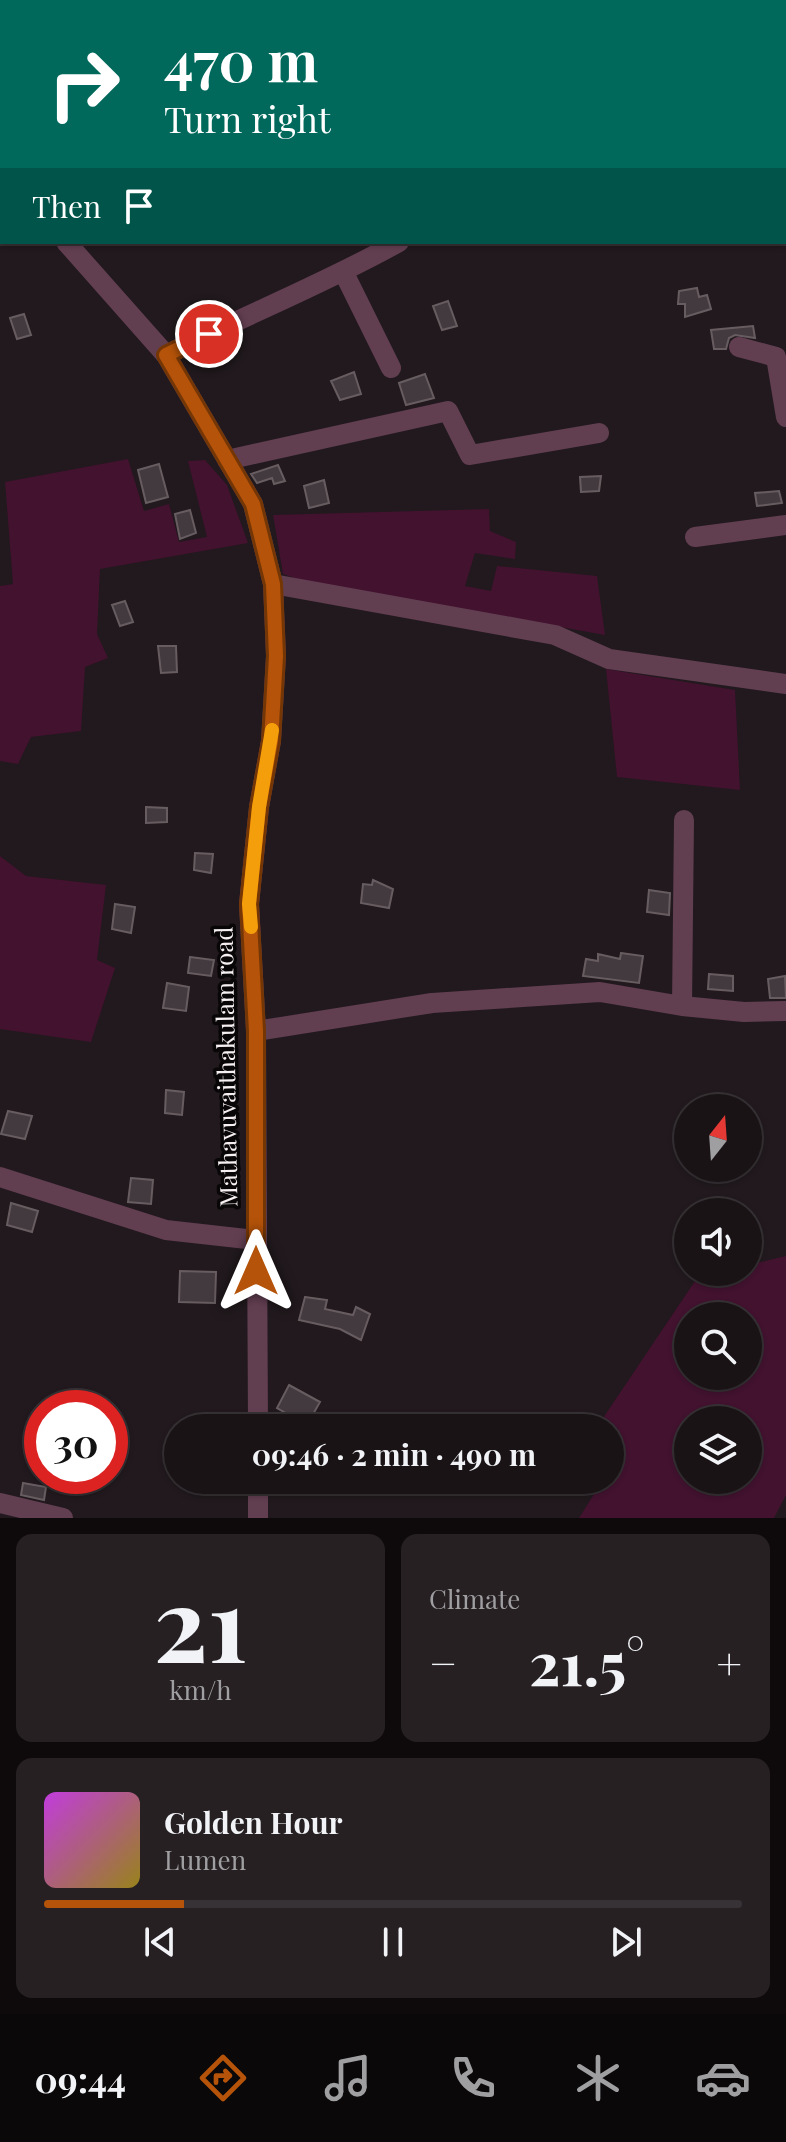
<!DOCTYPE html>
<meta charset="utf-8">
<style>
:root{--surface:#191316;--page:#262023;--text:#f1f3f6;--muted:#9f9ea1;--line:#373235;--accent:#b45309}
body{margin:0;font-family:"Playfair Display",serif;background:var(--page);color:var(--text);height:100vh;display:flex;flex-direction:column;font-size:30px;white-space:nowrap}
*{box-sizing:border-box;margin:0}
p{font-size:26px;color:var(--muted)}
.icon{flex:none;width:44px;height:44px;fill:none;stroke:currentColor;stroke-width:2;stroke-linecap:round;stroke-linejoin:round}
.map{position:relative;height:1518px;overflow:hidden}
.panel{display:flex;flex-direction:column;gap:16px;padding:16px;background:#0e0a0c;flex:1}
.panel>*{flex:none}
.top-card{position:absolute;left:0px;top:0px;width:786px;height:244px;box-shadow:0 2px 6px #0004,0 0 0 2px var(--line);background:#00695c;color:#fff;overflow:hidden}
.needle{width:52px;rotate:17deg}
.tools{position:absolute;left:674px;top:1094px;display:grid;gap:16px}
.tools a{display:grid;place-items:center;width:88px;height:88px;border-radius:50%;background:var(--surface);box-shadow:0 2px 6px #0004,0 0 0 2px var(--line);font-size:40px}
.speed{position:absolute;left:24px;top:1390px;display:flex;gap:16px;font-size:40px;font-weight:700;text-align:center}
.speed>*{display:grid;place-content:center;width:104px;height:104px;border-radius:50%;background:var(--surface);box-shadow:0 2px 6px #0004,0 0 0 2px var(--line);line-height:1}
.speed .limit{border:12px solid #d22;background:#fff;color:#111}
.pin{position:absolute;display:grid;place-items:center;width:68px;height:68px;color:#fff;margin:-34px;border:4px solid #fff;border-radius:50%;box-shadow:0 2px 8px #0007}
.me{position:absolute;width:88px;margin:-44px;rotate:0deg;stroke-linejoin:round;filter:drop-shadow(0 0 6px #0008)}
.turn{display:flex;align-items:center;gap:28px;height:168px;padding:0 32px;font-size:36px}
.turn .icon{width:104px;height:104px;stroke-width:2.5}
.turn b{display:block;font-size:56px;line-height:68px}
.then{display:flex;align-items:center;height:76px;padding:0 32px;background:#0003;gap:16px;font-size:30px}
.big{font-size:60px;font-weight:700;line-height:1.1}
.panel .tile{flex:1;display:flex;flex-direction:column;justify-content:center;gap:12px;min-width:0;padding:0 28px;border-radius:16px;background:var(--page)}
.panel .dial{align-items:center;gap:0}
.dial b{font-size:104px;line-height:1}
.song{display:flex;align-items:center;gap:24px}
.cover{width:96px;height:96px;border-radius:12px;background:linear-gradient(135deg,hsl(290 70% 55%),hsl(50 70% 35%))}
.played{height:8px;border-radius:4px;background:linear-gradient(90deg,var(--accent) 20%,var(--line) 20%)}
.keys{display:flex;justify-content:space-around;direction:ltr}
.heat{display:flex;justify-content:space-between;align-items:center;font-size:44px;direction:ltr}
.panel .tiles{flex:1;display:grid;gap:16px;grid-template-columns:1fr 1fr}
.tile:last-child{grid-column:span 2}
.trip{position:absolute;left:164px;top:1414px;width:460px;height:80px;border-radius:40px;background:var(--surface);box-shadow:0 2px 6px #0004,0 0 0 2px var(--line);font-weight:700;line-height:80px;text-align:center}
.dock{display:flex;height:128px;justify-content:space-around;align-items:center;background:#0a0809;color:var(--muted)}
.dock .icon{width:56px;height:56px}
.dock .selected{color:var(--accent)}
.dock b{font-size:36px;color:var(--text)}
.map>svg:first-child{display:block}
.green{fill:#42122f;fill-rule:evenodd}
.building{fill:#433a3f;stroke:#675d61;stroke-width:2}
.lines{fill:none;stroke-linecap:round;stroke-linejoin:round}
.minor{stroke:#623e51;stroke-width:20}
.route-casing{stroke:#753606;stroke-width:20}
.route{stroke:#b45309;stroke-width:14}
.slow{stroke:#f59e0b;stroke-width:14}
.labels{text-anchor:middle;stroke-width:7;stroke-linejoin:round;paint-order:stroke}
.street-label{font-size:24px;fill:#f6f0f3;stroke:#090607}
</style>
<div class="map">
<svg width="786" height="1518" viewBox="0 0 786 1518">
<rect width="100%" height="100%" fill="#21191d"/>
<path class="green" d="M128,459L144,511L169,504L179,542L207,537L188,461L205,460L227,485L248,543L100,569L97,634L108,658L85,667L81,731L31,737L18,764L0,761V586L13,584L5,482Z
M489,509L490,531L516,542L515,559L475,553L465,586L491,591L497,566L597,576L605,635L306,582L283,574L273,515Z
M606,669L735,690L740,790L617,777Z
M0,856L26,876L106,885L97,960L115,968L91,1042L0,1029Z
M786,1256V1495L774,1518H579L603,1480H610V1468L624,1445L603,1418L697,1278L720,1272H748V1265ZM748,1316V1376H688V1316ZM748,1420V1480H688V1420Z"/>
<path class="building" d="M697,288L699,297L707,295L711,309L685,317V304H678L679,291Z
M448,301L457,326L442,330L433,306Z
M24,314L31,335L17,339L10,318Z
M753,326L755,338L735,335L729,338L726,349H714L711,330Z
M354,372L361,394L340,400L331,381Z
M425,374L434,398L406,405L399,383Z
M159,464L168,497L146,503L138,470Z
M278,465L285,481L274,484L272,478L257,483L251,474Z
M601,476L599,491L581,492L580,477Z
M324,480L329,503L309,508L304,486Z
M779,491L782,503L757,506L755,493Z
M190,510L196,533L180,539L175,514Z
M125,601L133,622L120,626L112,605Z
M158,646H176L177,672L161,673Z
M146,807L167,808V822L146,823Z
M195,853L213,854L211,873L194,870Z
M373,880L393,889L389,908L361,903L363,884L372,885Z
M649,890L670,893L669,915L647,912Z
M115,904L135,907L131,933L112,929Z
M621,953L643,956L639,983L583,976L586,959L598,961V954L620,959Z
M190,957L214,960L211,976L188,973Z
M709,974L733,976V991L708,989Z
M785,976L786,998H770L768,979Z
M167,983L189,987L186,1011L163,1008Z
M166,1090L184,1092L182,1115L165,1113Z
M8,1111L32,1116L25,1139L1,1134Z
M131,1178L153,1180L151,1204L128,1202Z
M11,1203L38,1211L32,1232L7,1225Z
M180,1271L216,1272L215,1303L179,1302Z
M305,1297L327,1300L325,1309L353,1315L356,1307L370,1314L361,1340L340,1329L299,1320Z
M289,1385L320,1402L307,1425L277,1408Z
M23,1483L46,1487L44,1500L21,1495Z"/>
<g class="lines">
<path class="minor" d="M616,2L617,0
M0,168L2,170
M66,242L166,355L253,504L273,584L276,656L271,741L259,807L249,904L256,1031L258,1428
M344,273L391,368
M739,347L776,357L786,417
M166,355C243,316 324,284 399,242
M227,460L448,411L470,455L599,433
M695,537L786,525
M273,584L555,635L609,659L786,684
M682,1006L684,820
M256,1031L432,1003L600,992L682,1006L744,1012L786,1011
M0,1177L166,1230L256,1240
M258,1480V1518
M0,1503L63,1518"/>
</g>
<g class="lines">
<defs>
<path id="route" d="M209,334L166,355L253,504L273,584L276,656L271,741L259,807L249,904L256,1031V1271"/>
</defs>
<use href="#route" class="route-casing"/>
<use href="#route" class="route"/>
<path class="slow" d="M251,927L249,904L259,807L272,730"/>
</g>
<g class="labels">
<g class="street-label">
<text transform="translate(227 1067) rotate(-91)" y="8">Mathavuvaithakulam road</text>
</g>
</g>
</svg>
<div class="tools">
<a><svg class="needle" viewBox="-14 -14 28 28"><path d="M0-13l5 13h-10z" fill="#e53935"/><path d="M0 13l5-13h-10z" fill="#9f9ea1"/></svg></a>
<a><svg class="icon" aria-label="sound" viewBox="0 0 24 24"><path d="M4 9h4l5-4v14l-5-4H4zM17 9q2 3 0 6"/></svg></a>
<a><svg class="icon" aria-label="search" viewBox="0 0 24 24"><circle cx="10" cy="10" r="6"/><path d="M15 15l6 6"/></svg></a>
<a><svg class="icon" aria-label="layers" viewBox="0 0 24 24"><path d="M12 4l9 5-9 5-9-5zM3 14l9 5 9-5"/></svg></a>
</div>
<div class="speed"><div class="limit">30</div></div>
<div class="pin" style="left:209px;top:334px;background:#d93025"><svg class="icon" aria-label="arrive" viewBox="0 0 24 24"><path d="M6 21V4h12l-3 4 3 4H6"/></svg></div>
<svg class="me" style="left:256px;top:1271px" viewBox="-20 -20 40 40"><path d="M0-17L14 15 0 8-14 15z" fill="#b45309" stroke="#fff" stroke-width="4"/></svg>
<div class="trip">09:46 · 2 min · 490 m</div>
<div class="top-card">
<div class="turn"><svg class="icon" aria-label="right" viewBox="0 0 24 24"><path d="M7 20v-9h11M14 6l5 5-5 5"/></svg><div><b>470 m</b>Turn right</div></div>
<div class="then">Then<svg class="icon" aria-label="arrive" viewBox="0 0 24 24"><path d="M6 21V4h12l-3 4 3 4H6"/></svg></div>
</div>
</div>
<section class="panel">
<div class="tiles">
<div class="tile dial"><b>21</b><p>km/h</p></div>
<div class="tile"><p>Climate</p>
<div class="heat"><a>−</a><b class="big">21.5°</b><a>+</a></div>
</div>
<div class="tile">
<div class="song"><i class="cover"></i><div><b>Golden Hour</b><p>Lumen</p></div></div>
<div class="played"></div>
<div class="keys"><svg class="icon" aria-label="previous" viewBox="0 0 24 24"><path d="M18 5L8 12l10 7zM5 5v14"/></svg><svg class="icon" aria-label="pause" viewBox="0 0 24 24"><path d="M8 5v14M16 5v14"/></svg><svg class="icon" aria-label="next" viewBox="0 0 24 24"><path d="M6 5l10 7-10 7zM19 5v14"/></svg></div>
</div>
</div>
</section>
<nav class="dock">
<b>09:44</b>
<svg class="icon selected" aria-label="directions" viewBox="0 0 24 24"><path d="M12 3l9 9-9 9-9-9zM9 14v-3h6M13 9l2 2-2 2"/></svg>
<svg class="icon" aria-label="music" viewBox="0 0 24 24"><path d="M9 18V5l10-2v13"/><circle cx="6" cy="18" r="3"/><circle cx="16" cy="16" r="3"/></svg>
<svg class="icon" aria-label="phone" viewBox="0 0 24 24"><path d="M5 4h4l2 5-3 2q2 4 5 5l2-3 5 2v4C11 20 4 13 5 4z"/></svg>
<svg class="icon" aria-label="climate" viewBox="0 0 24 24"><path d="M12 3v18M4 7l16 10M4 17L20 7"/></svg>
<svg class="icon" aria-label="car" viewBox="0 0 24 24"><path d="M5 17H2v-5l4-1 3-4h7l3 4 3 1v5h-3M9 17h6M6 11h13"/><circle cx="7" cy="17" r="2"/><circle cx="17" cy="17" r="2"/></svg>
</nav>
